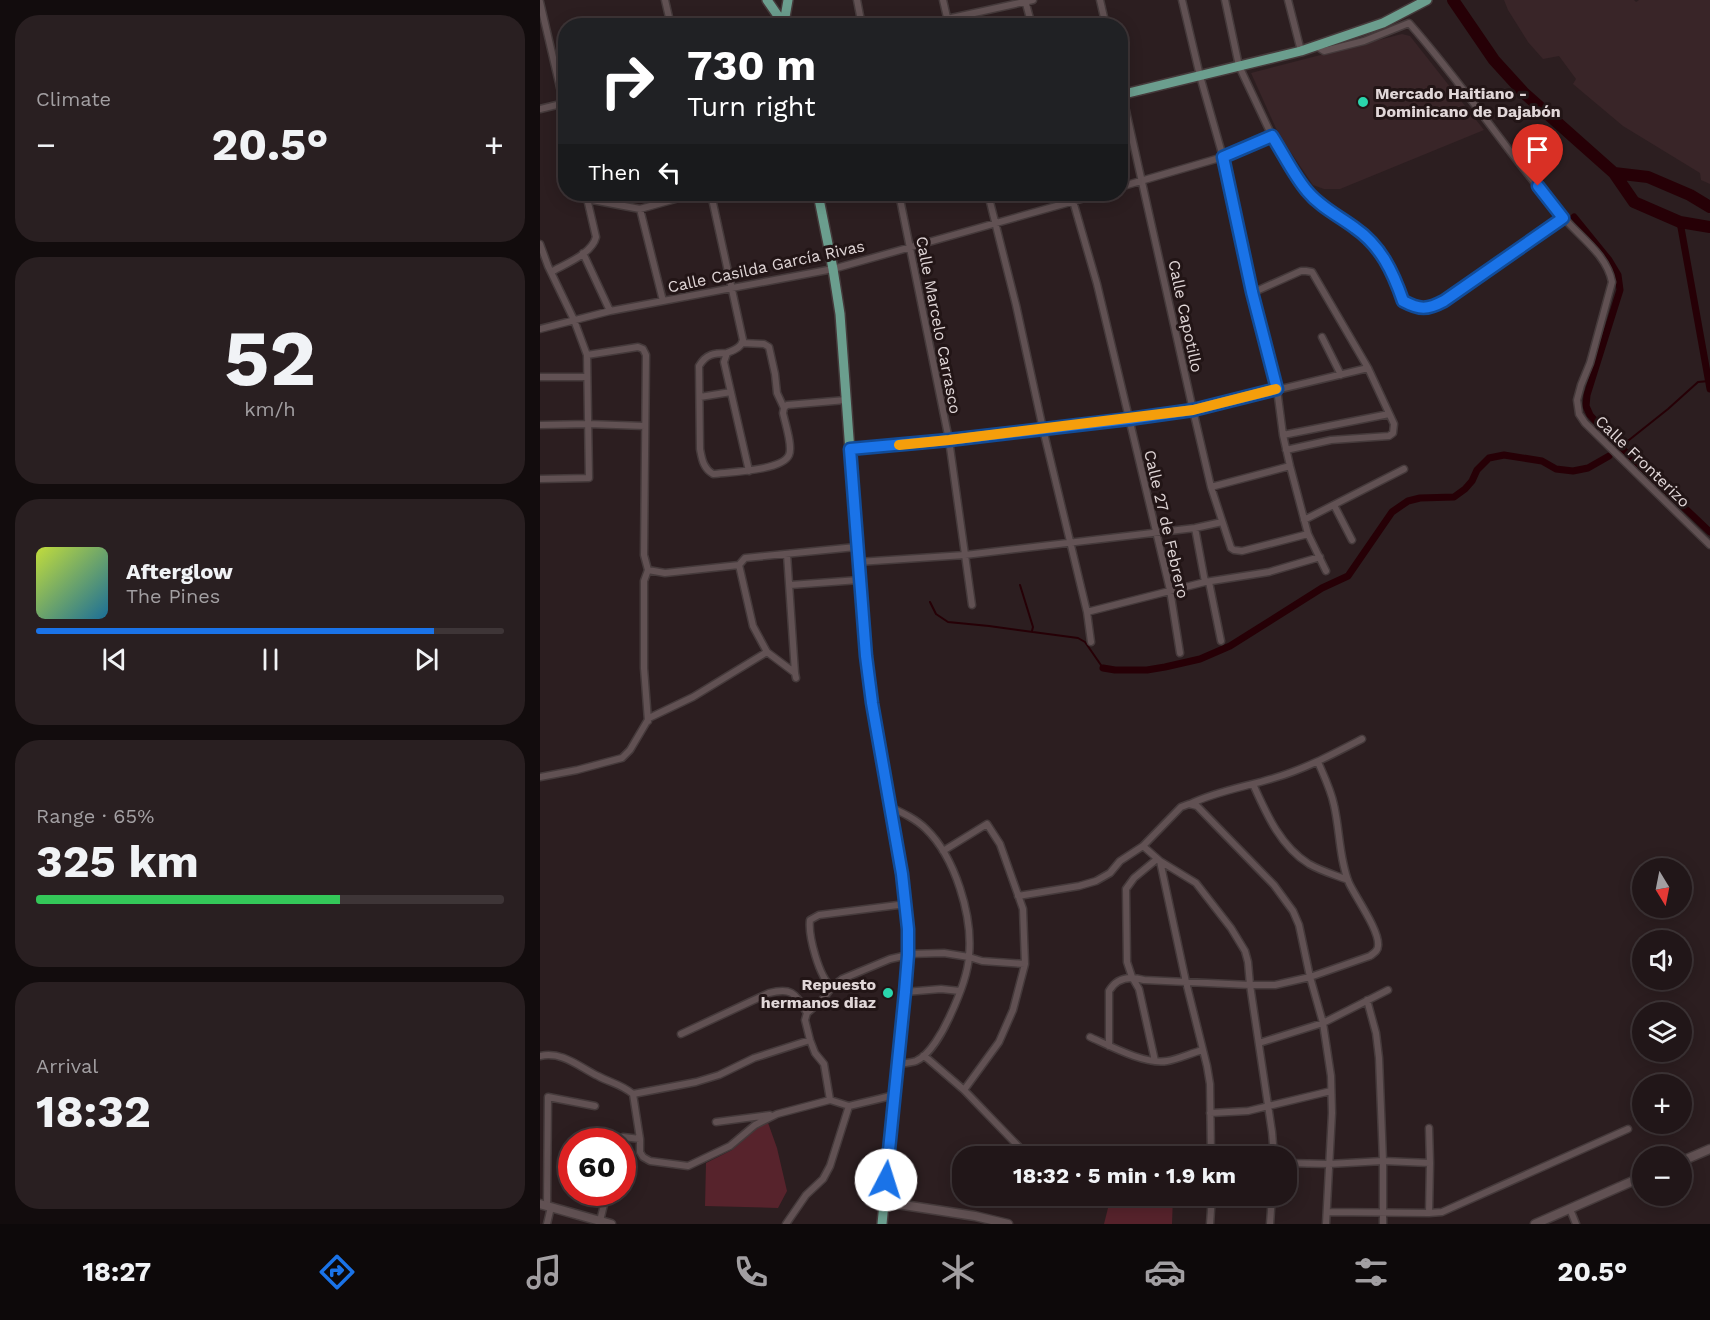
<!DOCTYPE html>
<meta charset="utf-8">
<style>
:root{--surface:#211618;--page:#291f21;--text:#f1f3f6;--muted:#a29fa2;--line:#3e3537;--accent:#1a73e8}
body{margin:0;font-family:"Work Sans",sans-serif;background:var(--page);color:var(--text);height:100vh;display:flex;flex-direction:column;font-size:22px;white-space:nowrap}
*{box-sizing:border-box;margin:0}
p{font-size:20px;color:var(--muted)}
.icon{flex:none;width:33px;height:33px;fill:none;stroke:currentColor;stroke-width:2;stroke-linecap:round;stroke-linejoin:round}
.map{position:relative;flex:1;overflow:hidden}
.sheet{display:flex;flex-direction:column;gap:15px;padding:15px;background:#120c0d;width:540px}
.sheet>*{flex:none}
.top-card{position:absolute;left:18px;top:18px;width:570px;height:183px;border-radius:24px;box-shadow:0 3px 15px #0003,0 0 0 2px var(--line);background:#202124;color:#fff;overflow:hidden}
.needle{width:39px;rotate:170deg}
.tools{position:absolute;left:1092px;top:858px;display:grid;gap:12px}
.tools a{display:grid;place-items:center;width:60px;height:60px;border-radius:50%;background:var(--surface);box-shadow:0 3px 15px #0003,0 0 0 2px var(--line);font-size:30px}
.speed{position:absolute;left:18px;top:1128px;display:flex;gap:12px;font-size:30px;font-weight:700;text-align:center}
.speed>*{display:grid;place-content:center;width:78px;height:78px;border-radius:50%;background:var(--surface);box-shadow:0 3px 15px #0003,0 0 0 2px var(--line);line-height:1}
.speed .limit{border:9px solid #d22;background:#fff;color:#111}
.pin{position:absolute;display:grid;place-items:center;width:51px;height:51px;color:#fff;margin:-62px -26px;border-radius:50% 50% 50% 0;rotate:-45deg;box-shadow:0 0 6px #0007}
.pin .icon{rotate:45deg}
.me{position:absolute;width:66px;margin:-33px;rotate:5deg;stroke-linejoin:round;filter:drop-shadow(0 0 4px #0008)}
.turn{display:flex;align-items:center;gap:21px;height:126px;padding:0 30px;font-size:27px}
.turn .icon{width:78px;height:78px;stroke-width:2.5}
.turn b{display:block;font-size:42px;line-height:51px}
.then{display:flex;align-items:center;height:57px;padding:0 30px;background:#0003;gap:12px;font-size:22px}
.big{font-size:45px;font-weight:700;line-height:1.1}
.sheet .widget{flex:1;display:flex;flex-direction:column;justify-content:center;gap:9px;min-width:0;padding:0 21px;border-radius:24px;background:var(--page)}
.sheet .dial{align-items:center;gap:0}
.dial b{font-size:78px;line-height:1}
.song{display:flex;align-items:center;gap:18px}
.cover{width:72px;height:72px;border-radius:9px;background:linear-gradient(135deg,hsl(70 70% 55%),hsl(200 70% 35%))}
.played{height:6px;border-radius:3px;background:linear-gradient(90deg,var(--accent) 85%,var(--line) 85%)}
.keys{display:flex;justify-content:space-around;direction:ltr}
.heat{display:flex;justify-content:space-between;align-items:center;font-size:33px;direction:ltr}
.charge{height:9px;border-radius:4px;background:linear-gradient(90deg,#34c759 65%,var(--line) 0)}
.trip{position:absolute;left:412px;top:1146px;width:345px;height:60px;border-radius:24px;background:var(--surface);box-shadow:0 3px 15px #0003,0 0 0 2px var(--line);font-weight:700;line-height:60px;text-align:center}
.tabs{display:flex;height:96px;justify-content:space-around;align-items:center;background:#0d090a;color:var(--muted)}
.tabs .icon{width:42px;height:42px}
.tabs .selected{color:var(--accent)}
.tabs b{font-size:27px;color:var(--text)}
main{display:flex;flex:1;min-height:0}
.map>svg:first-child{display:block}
.built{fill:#392528}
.green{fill:#57232c}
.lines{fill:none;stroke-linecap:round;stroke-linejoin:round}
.stream{stroke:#260006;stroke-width:2}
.canal{stroke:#260006;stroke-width:7}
.river{stroke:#260006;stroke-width:12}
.street-casing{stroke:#453a3b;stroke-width:9}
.secondary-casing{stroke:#453a3b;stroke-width:11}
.primary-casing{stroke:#453a3b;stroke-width:12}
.street{stroke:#615153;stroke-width:6}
.secondary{stroke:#615153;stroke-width:8}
.primary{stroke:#6b9e8e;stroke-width:9}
.route-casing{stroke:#114b97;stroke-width:15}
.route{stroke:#1a73e8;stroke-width:10}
.slow{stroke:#f59e0b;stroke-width:10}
.poi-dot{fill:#2ad5ac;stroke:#221516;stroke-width:2}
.labels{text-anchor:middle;stroke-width:6;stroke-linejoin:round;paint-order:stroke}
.poi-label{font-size:16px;font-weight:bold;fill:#e1d7d8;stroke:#221516;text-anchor:start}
.street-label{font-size:16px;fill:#e1d7d8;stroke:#221516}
</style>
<main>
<section class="sheet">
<div class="widget"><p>Climate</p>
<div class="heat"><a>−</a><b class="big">20.5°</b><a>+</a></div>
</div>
<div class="widget dial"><b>52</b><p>km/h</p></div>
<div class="widget">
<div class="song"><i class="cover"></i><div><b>Afterglow</b><p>The Pines</p></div></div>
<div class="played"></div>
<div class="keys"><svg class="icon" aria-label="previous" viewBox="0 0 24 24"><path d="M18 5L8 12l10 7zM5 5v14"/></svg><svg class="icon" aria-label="pause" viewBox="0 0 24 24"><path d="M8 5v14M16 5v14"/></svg><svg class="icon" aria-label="next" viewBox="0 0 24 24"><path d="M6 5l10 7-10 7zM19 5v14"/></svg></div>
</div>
<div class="widget"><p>Range · 65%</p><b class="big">325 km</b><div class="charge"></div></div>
<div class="widget"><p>Arrival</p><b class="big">18:32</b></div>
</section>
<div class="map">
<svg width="1170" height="1224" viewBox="0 0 1170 1224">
<rect width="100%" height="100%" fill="#2c1e20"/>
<path class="built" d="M964,0H1094L1096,2L1099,0H1170V184L1161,180L1160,173L1083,126L1033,84L1036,79L1019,56L1003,59L988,42L968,10Z
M862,34L870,36L944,130L800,189H784L773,185L739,135L711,73Z"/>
<path class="green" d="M82,194H141C120,199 102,198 82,194Z
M227,1120L237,1148L247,1191L238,1208L165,1206L166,1163L192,1150Z
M571,1196H633L632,1224H564Z"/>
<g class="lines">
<path class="stream" d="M1079,448L1128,409L1158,382L1169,381
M480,585L493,627L492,631
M390,602L396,614L408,622L449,626L538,638L545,642L563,668"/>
<path class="canal" d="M1034,217L1069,260L1078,275L1080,290L1047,395L1046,406L1050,415L1073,440L1170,532
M1140,222L1170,389
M563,668L575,670H607L625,667L660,659L690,646L782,588L808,576L852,512L868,501L880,498L914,497L925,489L932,481L937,470L949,458L964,455L1002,461L1016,469L1033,471L1048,468L1069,456"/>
<path class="river" d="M913,0L954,60L984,93L1074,173L1094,202L1140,222L1170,227
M1074,173L1108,177L1150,195L1170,207"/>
<defs>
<path id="street" d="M125,0L131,26
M317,0L322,26
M403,0L409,26
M485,0L492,26
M560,0L566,26
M642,0L660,76L683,157L712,293L737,389L743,435L750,466L768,534L786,571
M685,0L699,66L732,136L767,191L785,208L818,229L834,244L845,258L856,281L863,301C881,310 886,311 904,301L1023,217
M748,0L761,51
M0,2L26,113
M375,26L493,0
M776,46L784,51L824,41L869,23C924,85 969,155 1023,217C1040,237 1067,255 1072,282L1050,363L1041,385L1037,400L1039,414L1045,423L1170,545
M580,84L653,410L671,487L691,548L694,550L702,551L768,534
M0,109L25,103
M580,187L683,157L732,136
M171,194L203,340C201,348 194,350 187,353L184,362L209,471
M359,194L409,440L432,605
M448,194L476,305L503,429L547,612L551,642
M531,194L557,284L630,590L640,653
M47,199L100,209L153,194
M100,209L123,301
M0,244L8,266L34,320L47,355L49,478L0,479
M43,253L70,311
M11,272C25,264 52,254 56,237L46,194
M712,293L761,271H766L772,272L828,368L854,424L853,433L849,436L791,440L746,450
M0,329L70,311L293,269L559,194
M782,337L801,375
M202,343L224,344L229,347L235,374L237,393L244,408
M187,353C174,353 166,354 159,366L160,449C162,459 163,468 173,474C188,472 242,471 249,455C253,446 245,423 243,413L244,408L247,405L306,400
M47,355L98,347L103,349L106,355L104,555L108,570L104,581V668L108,721
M0,377H46
M160,397L191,392
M0,425L48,424L105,426
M743,435L849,414
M310,449L409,440L653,410L828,368
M671,487L750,466
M794,505L812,540
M764,520L864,469
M655,528L665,582
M247,554L255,673L256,678
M318,562L425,555L655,528L682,522
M199,565L213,626L227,652L255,673
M108,570L125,573L199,565L205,558L316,547
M669,582L681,641
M250,585L319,580
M547,612L665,582L729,572L780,557
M0,777L37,770L82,758L90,750L109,718L153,697L227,652
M713,784C726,813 740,846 769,864C781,871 795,875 808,880
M650,804C677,791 705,787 734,778C765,769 793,754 822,739
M350,807C363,813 376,819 386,829C415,857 433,916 429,956C428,975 417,1001 409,1018C403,1031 390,1055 376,1061C371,1063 363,1063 358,1064
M603,846L620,861L646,982L667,1066L670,1084L671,1156
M403,851L447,824L460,844L483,909L485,964L473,1010L459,1042L424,1090
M620,861L656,883L691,928L705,951L708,962L710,985L732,1132L734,1156
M478,896L539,886L556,881L570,873L580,861L603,846L641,807L649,804L657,806L734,885L753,911L759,925L770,977L783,1023L791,1076L792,1113L786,1224
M368,954L404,953L429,957L442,961L485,964
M292,987C279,978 268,935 270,920L279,915L366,904
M365,992L401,989L420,991
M827,1000L836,1033L839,1058L843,1161V1224
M141,1034L229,993C253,987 255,994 267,1013
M550,1037C570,1046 606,1065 627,1061C639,1059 651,1053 663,1050
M719,1043L783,1023L848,990
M569,1046V991C577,977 590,976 604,980L710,985H735L770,977L830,956C834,953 838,951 838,946C840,931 816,898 809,883C799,858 800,831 794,805C791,790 784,776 778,762
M0,1056C23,1051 39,1067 58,1076C71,1083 81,1084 93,1094L100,1139V1152L103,1157L110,1161L148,1166L190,1146L215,1125L237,1114L290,1100
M383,1056L388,1059L424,1090L482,1150
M615,1061L599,989L592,977L587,962L586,889L594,878L617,859
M93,1094L156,1082L179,1075L214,1058L270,1040
M309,1106L355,1095
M670,1113L708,1111L791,1091
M176,1122L230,1115
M889,1128L890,1163L889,1213
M80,1142L83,1137L100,1139
M747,1163L789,1164L843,1161L890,1163
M7,1206L8,1097L55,1106
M1030,1209L1036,1224
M787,1212L889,1213L902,1212L1088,1129
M60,1221L67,1192
M7,1224L11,1207
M246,1224L266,1195L283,1179L290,1166L309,1106L290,1100L284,1064L275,1053L270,1040L265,1020L267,1013L282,1000L292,987L302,979L350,959L368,955
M670,1224L672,1196
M730,1224L732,1196"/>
<path id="secondary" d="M1142,1161L1170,1149
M344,1202L435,1216L468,1224
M0,1204L71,1224
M995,1224L1102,1177"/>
<path id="primary" d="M227,0L245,26
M244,23L248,0
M580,95L761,51L843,23L887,0
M278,194L293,269L300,314L318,562L326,656L332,703L366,904L368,929V955L342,1224"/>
</defs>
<use href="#street" class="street-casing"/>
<use href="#secondary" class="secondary-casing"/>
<use href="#primary" class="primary-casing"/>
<use href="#street" class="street"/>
<use href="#secondary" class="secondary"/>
<use href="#primary" class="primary"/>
</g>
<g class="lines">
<defs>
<path id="route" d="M346,1180L365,992L368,955V929L362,874L332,703L326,656L310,449L409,440L589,419L653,410L737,389L712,292L683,157L732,136C743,153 754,176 767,191C780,207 799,216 815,228C841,246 853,272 863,301C880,310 887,310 904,301L1023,218L998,186"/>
</defs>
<use href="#route" class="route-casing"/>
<use href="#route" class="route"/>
<path class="slow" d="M359,445L409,440L653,410L736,389"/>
</g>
<g class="poi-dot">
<circle cx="823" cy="102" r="6"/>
<circle cx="348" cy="993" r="6"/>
</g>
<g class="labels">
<g class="poi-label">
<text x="835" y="99">Mercado Haitiano -<tspan x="835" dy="18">Dominicano de Dajabón</tspan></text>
<text x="336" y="990" text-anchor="end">Repuesto<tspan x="336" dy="18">hermanos diaz</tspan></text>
</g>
<g class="street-label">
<text transform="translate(226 266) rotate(-12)" y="6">Calle Casilda García Rivas</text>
<text transform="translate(646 316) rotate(78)" y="6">Calle Capotillo</text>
<text transform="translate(399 325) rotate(79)" y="6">Calle Marcelo Carrasco</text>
<text transform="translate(1103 461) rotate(44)" y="6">Calle Fronterizo</text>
<text transform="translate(627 524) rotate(77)" y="6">Calle 27 de Febrero</text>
</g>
</g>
</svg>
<div class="tools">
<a><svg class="needle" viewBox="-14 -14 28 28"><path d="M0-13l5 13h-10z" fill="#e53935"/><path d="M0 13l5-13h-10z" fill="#a29fa2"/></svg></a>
<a><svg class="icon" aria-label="sound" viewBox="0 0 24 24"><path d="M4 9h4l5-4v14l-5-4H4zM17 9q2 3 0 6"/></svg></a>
<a><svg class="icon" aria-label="layers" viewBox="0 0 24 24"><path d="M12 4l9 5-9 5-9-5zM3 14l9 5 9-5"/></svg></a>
<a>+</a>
<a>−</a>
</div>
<div class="speed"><div class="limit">60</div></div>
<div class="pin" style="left:998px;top:186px;background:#d93025"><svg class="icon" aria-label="arrive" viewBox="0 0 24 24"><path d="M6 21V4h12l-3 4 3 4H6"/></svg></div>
<svg class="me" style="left:346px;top:1180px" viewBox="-20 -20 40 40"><circle r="19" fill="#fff"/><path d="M0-13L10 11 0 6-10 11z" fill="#1a73e8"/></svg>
<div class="trip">18:32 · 5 min · 1.9 km</div>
<div class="top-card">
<div class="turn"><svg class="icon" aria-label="right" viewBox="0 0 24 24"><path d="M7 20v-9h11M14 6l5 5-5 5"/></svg><div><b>730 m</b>Turn right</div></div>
<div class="then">Then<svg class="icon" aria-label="left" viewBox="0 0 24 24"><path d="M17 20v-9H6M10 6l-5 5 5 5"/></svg></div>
</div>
</div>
</main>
<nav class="tabs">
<b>18:27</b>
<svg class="icon selected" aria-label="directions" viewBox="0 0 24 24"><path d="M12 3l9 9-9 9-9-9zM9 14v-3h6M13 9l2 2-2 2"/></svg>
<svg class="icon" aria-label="music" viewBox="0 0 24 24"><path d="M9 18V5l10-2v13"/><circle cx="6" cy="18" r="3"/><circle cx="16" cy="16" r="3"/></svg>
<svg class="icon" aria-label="phone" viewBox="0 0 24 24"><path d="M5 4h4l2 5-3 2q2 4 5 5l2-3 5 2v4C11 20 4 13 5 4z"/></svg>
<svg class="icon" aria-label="climate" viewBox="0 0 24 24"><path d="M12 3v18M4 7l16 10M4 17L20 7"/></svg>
<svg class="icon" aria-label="car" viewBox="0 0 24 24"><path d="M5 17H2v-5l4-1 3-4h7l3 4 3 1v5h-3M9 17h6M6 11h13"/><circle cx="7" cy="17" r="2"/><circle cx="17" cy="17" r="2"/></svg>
<svg class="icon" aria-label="filters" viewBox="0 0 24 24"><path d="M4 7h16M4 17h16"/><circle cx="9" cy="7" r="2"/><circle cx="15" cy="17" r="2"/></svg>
<b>20.5°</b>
</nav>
